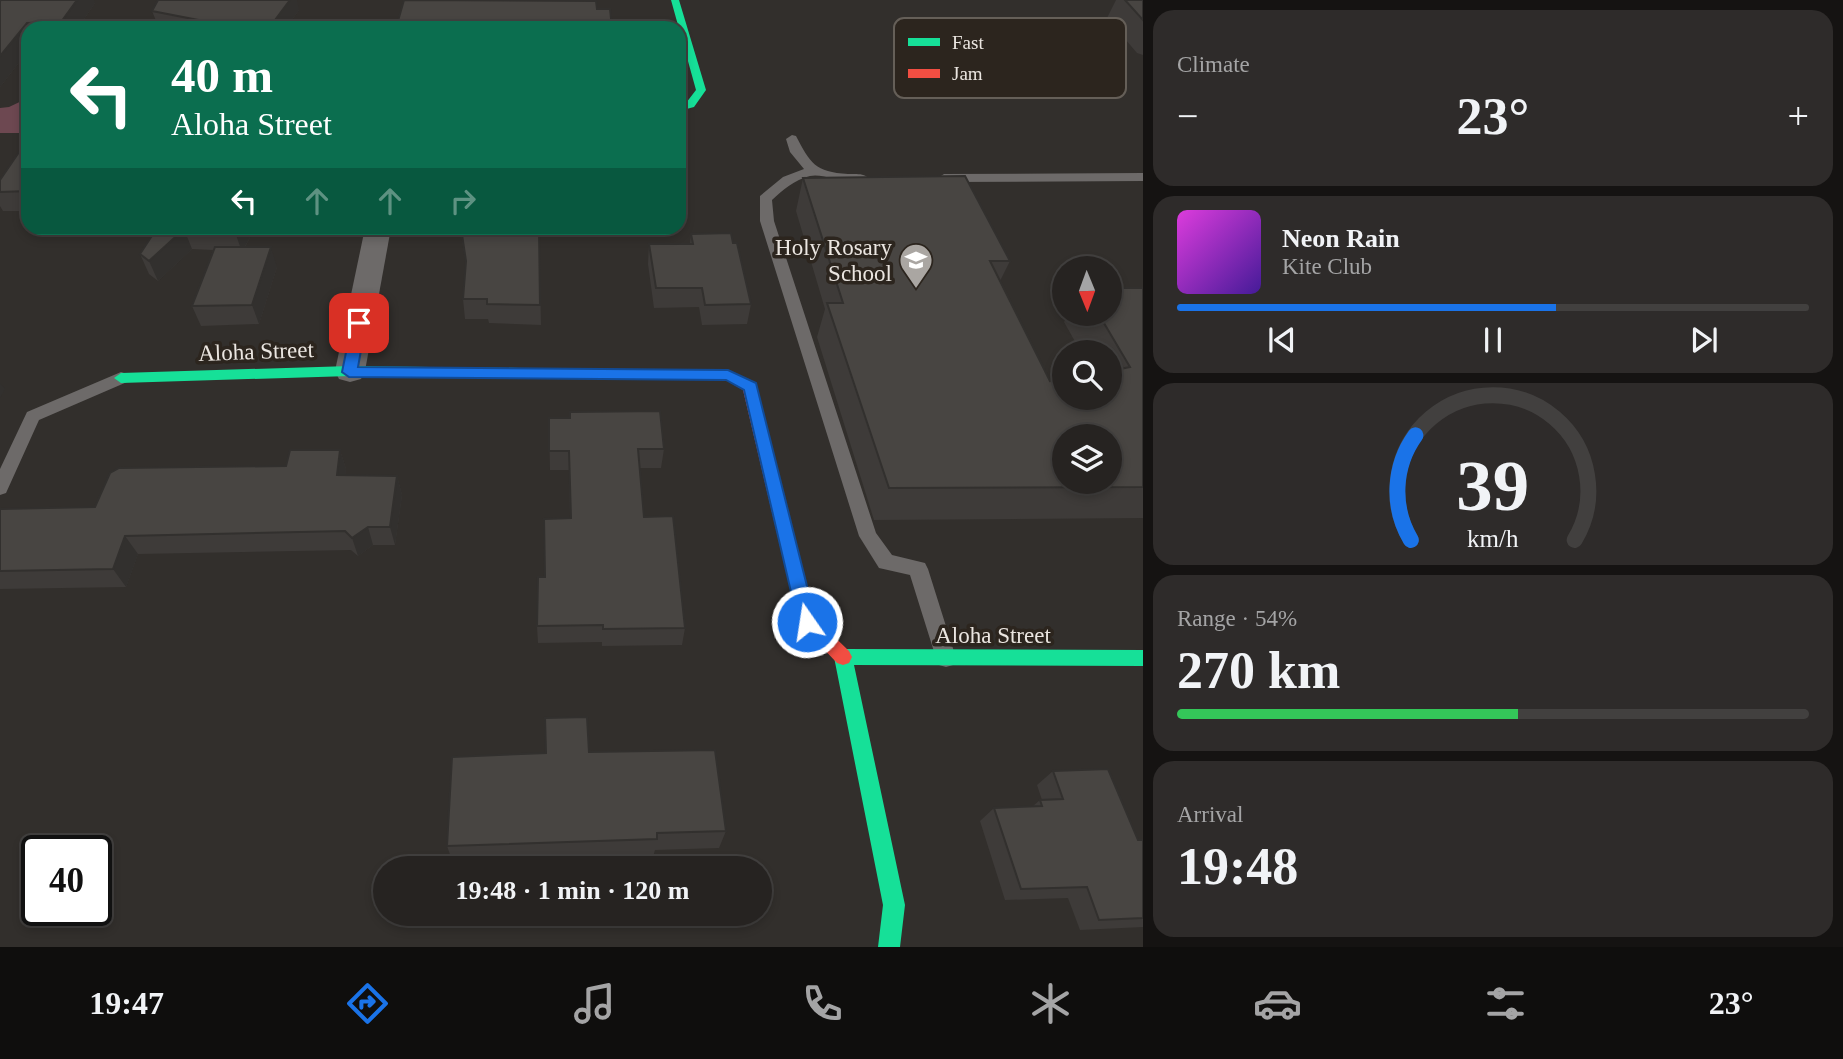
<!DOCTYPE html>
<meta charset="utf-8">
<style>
:root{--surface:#262321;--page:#2e2b2a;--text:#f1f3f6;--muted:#a4a4a5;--line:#42403f;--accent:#1a73e8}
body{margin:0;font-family:Georgia,serif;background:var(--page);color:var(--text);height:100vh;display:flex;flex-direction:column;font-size:26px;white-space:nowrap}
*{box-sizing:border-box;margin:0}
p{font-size:23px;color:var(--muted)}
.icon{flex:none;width:38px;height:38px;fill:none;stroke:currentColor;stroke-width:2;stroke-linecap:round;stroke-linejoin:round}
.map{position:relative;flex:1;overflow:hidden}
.sheet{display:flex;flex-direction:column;gap:10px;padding:10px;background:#151312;width:700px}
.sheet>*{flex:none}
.top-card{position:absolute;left:21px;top:21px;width:665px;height:214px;border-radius:21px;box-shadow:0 4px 10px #0003,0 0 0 2px var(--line);background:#0b6e4f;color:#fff;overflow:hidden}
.needle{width:46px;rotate:179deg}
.fabs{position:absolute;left:1052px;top:256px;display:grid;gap:14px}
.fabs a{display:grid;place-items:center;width:70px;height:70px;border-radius:50%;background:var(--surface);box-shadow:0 4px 10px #0003,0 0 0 2px var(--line);font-size:35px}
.speed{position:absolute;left:21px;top:835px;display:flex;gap:14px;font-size:35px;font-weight:700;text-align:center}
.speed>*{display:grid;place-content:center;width:91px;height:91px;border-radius:50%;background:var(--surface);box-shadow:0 4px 10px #0003,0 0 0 2px var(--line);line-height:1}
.speed .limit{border:4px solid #111;border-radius:10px;background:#fff;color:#111}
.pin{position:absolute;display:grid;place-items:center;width:60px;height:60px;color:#fff;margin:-30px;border-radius:14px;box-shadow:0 4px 10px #0006}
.me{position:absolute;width:77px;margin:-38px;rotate:347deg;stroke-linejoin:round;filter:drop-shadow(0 0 5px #0008)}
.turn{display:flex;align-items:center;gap:24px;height:147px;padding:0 35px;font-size:32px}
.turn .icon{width:91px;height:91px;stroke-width:2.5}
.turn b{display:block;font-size:49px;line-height:60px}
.lanes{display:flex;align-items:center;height:66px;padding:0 35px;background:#0003;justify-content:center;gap:35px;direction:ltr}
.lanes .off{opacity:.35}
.big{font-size:52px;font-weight:700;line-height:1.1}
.sheet .widget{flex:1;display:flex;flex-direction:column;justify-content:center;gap:10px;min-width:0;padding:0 24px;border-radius:21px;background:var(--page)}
.sheet .dial{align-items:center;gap:0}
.dial svg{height:182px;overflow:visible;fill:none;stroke:var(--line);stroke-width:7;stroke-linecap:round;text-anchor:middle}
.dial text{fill:var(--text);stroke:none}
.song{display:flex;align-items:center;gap:21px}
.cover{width:84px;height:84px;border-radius:10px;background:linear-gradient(135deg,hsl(300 70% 55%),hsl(260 70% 35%))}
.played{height:7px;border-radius:4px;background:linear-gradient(90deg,var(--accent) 60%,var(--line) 60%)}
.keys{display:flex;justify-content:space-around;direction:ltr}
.heat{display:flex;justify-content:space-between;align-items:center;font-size:38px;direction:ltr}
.charge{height:10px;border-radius:5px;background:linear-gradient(90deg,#34c759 54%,var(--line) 0)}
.trip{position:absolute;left:373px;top:856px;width:399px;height:70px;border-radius:35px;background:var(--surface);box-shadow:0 4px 10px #0003,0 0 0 2px var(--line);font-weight:700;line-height:70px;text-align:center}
.tab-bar{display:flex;height:112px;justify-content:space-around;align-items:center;background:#0f0e0d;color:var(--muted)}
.tab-bar .icon{width:49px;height:49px}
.tab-bar .on{color:var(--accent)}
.tab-bar b{font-size:32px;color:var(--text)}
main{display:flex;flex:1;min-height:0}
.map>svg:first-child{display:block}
.green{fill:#6d4851}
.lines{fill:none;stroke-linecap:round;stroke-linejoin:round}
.lane{fill:#6d6a69;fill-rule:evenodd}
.street{fill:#6d6a69;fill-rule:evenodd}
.fast{fill:#16e098;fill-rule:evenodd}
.jam{fill:#f24e42;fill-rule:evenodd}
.wall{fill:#3e3b39}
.shaded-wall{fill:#32302e}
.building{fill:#484542;stroke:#32302e;stroke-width:2;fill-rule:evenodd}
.route{fill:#1a73e8;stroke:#114b97;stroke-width:2}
.labels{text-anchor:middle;stroke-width:7;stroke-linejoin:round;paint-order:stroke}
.poi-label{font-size:23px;fill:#ebe6e1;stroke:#2c251e;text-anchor:end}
.street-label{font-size:23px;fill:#ebe6e1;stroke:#2c251e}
.key{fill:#2c251e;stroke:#655f58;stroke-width:2}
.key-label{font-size:19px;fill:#ebe6e1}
</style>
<main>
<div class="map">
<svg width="1143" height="947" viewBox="0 0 1143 947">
<rect width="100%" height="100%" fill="#322f2c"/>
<path class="green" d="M28,98V133H0V108L9,107Z"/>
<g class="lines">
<path class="lane" d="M792,135L796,136C810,163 815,172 848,174C856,174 863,173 869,178C853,191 826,172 810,176C794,180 783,190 772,200L774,221L876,533L892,555L925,563L928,569L956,658L953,665L946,667L939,665L936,658L910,575L879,568L859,536L760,221V196L783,177L804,169L790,152L786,139Z
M1143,173V181L944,182L938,178L944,174Z
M121,372L127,374L129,378L127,382L39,420L6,493L0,495V469L27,412Z"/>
<path class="street" d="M365,228H391L365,371L361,379L350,382L339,379L335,371Z"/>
<path class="fast" d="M671,0H679L706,90L694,107L679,111V105L686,103L696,90Z
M350,366L519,368L526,373L519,378L350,376L121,383L114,378L121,373Z
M843,649L1143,650V666L854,665L905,905L900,947H878L883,905L834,657L837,651Z"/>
<path class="jam" d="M519,368L728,370L755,383L815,618L849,651L852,657L849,663L843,665L837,663L798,622L743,390L726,380L519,378L512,373Z"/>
</g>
<path class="wall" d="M1116,0H1143V55L1137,53L1107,18Z
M0,1L95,3L78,28H28V51L0,87Z
M299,10L286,28H159L152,11Z
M28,139V211H3L0,206V180Z
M803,178L1010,261L1000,281L1050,381L1110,397V352H1081L1064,322L1069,313H1110L1143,288V518L874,520L817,337L825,309L796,211Z
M157,228H255L245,247L277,267L259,324L201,326L192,306L213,250L192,249L158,281L149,274L140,254Z
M460,228H539L541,325L489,323L488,319H465L463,299L466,264Z
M691,234L733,243L751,304L747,324L702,325L699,307L654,308L648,264L649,244H690Z
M549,418L664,449L661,468H640L644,517L685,628L682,645L602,646V642L538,643L537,626L545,577L570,518L569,470H550Z
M340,450L346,469L345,475L397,476L402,495L395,545H373L358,556L351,550L138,554L126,587L0,589V509L95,507L286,466Z
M589,752L726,831L719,848L655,850L653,857L453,863L447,846Z
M1053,771L1138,840H1143V927L1080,930L1068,898L1005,900L980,821L994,808L1033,806L1040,800H1042L1037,785Z"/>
<path class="shaded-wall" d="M77,0H94L95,3L78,28H63L61,22Z
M290,0H297L299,10L286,28H269Z
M27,23L30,28H28V51L0,87V56Z
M238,228H255L242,252L235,232Z
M184,229L192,249L158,281L149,261Z
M271,247L277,267L259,324L252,305Z
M0,383L5,389L0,398Z
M340,450L346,469L343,494L337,475Z
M397,476L402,495L395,545L390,527Z
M368,527L373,545L358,556L352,538Z
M125,536L138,554L126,587L113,569Z"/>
<path class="building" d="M1,0H77L61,22L27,23L0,56V1Z
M158,0H290L269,28H191L198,20L152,11Z
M404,0L596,1L597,9H610L612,28H396Z
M1125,0H1143V20Z
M28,139V191L0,192V180Z
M965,176L1010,261H990L1050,381L1064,378V397H1110V371L1130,367L1098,313H1110V288H1143V487L889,488L827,303H843L803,178ZM1064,436H1110V481H1064Z
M157,228H238L235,232L184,229L149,261L140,254Z
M461,228H539L540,305L487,304V299H463L466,261Z
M731,233L733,243H737L751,304L705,305L702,288H656L649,244H693L691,234Z
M215,247H271L252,305L192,306Z
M660,411L664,449H638L644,517L673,516L685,628L603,629V625L537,626L538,577H545L544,519L571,518L569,451H549V418H570V412Z
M290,450H340L337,475L397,476L390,527H368L352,538L345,531L125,536L113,569L0,571V509L95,507L110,473L119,468L286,466Z
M587,717L589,752L715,750L726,831L657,833V839L447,846L452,757L546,753L545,718Z
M1108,769L1138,840H1143V918L1099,920L1087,887L1021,889L994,808L1042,806L1040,800L1063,799L1053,771Z"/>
<path class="route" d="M359,319L366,323L358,367L728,370L756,383L816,622L813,628L807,630L800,628L798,622L744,390L726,380L349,377L342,372L352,323Z"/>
<defs>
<symbol id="school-pin" viewBox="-11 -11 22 30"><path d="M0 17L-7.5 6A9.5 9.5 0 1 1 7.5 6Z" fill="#aaa6a2" stroke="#2c251e"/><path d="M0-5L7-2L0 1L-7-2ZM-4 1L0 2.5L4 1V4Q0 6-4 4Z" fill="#fff"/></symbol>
</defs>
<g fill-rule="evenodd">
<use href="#school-pin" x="897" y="241" width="38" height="52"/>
</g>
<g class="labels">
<g class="poi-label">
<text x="892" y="255">Holy Rosary<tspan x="892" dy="26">School</tspan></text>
</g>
<g class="street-label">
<text transform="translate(256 351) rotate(-2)" y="8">Aloha Street</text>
<text x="993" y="643">Aloha Street</text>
</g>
</g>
<rect x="894" y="18" width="232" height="80" rx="10" class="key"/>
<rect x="908" y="38" width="32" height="8" fill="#16e098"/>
<rect x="908" y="69" width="32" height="9" fill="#f24e42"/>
<g class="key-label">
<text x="952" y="49">Fast</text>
<text x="952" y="80">Jam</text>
</g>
</svg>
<div class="fabs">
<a><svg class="needle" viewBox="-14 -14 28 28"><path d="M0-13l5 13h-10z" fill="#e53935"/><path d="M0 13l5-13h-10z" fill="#a4a4a5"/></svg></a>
<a><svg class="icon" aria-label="search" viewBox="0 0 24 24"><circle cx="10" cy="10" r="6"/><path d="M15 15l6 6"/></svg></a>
<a><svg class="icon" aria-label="layers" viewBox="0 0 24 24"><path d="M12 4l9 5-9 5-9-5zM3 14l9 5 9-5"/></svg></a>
</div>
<div class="speed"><div class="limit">40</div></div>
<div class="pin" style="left:359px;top:323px;background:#d93025"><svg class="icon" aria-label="arrive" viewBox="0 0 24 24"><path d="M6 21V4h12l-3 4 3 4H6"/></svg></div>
<svg class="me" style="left:807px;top:622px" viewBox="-20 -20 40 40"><circle r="17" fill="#1a73e8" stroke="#fff" stroke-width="3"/><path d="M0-11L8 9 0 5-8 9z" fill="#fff"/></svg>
<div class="trip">19:48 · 1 min · 120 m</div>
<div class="top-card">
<div class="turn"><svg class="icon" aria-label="left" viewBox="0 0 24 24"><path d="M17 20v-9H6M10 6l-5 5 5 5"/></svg><div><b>40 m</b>Aloha Street</div></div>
<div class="lanes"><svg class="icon" aria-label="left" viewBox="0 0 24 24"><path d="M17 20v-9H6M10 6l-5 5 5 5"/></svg><svg class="icon off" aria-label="ahead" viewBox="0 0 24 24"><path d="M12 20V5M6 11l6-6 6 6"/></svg><svg class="icon off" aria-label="ahead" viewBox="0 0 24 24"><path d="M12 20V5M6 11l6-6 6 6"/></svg><svg class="icon off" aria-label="right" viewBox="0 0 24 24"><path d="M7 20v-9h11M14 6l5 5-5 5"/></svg></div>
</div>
</div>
<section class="sheet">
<div class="widget"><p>Climate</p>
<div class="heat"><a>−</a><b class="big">23°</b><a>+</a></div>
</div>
<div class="widget">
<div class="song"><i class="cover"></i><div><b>Neon Rain</b><p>Kite Club</p></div></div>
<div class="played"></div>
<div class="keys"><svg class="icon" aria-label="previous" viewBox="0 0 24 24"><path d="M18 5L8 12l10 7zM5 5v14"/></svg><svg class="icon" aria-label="pause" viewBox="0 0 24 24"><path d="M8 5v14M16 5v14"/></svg><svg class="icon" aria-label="next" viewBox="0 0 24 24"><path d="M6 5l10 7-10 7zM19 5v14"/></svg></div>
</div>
<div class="widget dial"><svg viewBox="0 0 100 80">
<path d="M14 69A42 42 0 1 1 86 69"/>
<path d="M14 69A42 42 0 0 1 16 23" stroke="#1a73e8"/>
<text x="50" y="56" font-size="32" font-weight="700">39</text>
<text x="50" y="72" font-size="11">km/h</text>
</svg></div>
<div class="widget"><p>Range · 54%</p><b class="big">270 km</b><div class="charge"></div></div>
<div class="widget"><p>Arrival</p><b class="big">19:48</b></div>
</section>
</main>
<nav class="tab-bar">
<b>19:47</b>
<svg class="icon on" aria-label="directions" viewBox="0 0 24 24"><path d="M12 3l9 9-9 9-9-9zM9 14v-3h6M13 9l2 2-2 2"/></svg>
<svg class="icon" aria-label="music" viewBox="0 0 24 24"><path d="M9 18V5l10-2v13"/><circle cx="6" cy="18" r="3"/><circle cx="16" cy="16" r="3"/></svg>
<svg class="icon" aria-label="phone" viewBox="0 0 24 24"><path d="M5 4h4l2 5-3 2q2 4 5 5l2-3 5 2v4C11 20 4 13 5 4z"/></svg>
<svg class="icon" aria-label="climate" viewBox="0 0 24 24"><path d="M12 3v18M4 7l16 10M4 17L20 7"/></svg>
<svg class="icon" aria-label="car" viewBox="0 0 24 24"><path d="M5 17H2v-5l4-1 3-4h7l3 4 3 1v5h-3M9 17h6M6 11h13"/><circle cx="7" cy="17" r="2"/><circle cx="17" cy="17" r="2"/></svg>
<svg class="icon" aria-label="filters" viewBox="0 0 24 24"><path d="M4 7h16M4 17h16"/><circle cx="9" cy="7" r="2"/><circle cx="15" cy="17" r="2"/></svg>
<b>23°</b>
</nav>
